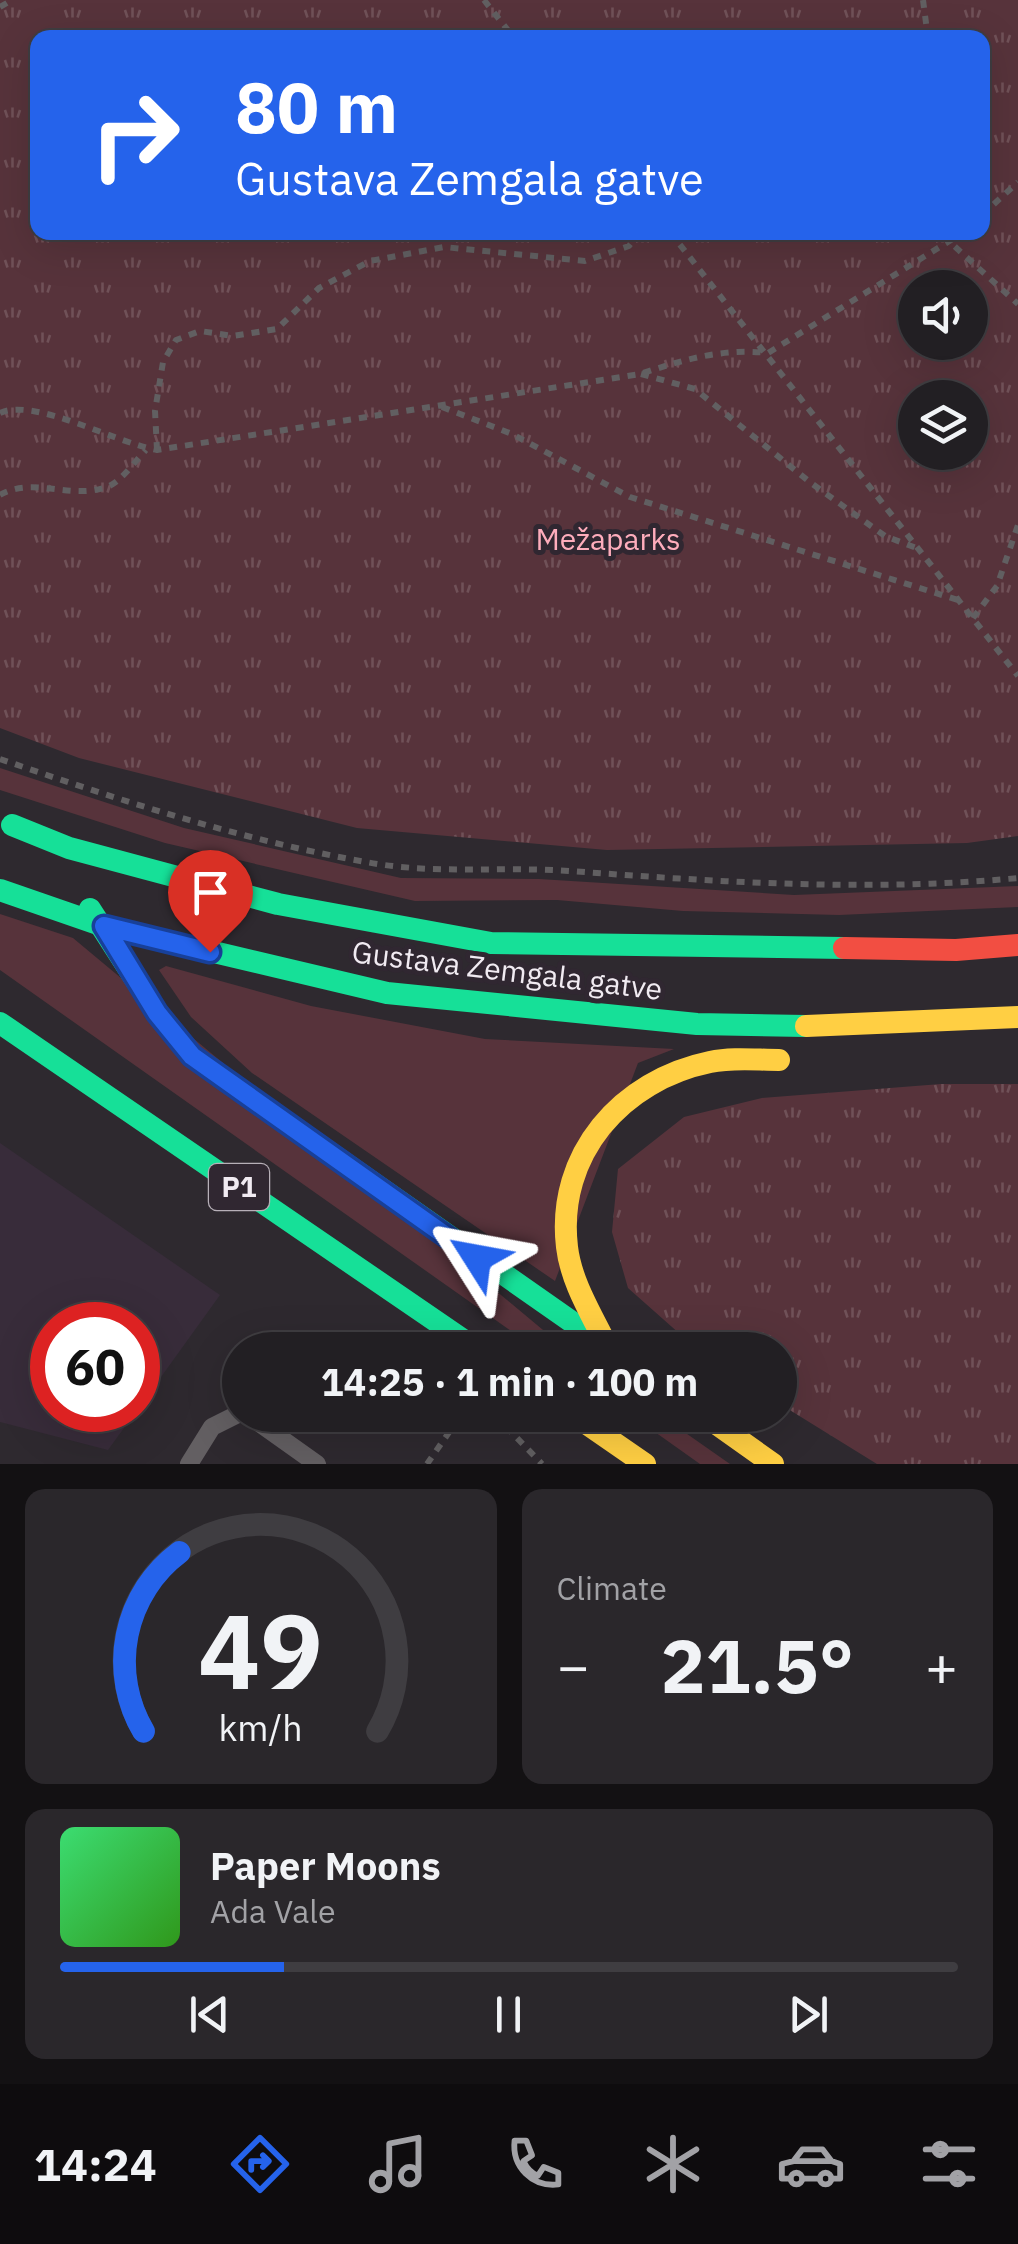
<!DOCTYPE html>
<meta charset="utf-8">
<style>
:root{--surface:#221f23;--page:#2a272b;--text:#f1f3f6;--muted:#a2a2a6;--line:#3f3d41;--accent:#2563eb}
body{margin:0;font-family:"IBM Plex Sans",sans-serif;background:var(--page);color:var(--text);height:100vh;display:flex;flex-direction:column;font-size:38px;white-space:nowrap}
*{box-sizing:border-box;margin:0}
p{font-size:32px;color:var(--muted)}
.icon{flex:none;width:55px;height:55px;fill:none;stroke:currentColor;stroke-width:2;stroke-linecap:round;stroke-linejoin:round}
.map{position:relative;height:1464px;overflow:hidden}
.side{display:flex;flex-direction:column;gap:25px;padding:25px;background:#131113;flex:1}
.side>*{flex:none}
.top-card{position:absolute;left:30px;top:30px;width:960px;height:210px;border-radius:20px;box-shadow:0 10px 40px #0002,0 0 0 2px var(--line);background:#2563eb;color:#fff;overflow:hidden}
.tools{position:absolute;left:898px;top:270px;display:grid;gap:20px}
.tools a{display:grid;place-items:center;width:90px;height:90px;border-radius:50%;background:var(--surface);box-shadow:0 10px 40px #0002,0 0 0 2px var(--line);font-size:50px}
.speed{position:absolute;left:30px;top:1302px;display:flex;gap:20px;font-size:50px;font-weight:700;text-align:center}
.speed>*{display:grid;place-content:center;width:130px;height:130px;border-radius:50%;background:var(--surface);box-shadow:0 10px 40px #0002,0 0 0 2px var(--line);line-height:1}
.speed .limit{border:15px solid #d22;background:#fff;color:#111}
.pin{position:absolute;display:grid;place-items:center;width:85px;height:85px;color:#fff;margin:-102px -42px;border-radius:50% 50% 50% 0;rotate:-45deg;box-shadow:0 0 10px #0007}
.pin .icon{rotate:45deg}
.me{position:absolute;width:110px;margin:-55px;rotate:304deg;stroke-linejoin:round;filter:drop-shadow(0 0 8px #0008)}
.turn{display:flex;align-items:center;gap:35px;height:210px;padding:0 40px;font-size:45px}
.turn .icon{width:130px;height:130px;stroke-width:2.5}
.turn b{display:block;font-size:70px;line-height:85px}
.big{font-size:75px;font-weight:700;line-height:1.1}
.side .widget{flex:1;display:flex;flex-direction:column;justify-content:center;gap:15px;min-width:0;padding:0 35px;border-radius:20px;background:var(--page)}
.side .dial{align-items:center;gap:0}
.dial svg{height:260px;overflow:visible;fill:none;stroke:var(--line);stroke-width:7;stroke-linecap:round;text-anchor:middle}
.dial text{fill:var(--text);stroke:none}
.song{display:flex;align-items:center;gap:30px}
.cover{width:120px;height:120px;border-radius:15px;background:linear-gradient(135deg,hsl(140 70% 55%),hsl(110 70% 35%))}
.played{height:10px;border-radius:5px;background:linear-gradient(90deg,var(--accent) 25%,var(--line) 25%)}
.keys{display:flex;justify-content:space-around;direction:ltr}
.heat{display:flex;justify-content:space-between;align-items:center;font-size:55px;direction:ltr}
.side .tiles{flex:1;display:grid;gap:25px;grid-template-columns:1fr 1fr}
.widget:last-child{grid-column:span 2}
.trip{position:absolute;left:222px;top:1332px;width:575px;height:100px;border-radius:50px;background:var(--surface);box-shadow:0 10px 40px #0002,0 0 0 2px var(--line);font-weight:700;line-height:100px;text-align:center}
.tab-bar{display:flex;height:160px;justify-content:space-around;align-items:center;background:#0e0c0e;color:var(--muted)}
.tab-bar .icon{width:70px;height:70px}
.tab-bar .selected{color:var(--accent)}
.tab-bar b{font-size:45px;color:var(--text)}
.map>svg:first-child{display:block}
.built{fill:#382c3a}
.grass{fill:#57333b}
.park{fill:url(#park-tufts);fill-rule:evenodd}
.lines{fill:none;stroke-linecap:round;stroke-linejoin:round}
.path{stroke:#615f61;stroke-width:6;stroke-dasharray:8 8;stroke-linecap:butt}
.lane{stroke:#635f62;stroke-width:18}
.fast{stroke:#16e098;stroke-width:22}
.slow{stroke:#ffcf43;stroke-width:22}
.jam{stroke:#f24e42;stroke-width:22}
.route-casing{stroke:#184099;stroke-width:25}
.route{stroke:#2563eb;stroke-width:18}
.labels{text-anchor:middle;stroke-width:10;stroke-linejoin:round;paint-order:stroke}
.shield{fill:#302731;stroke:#b7b0b8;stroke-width:2.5}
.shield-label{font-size:28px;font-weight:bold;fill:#f1ebf2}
.park-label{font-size:30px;fill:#feadbc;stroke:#302731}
.street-label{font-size:30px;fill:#f1ebf2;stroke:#302731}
</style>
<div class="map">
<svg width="1018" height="1464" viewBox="0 0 1018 1464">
<defs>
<pattern id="park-tufts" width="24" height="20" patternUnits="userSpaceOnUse" patternTransform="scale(2.5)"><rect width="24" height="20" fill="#57333b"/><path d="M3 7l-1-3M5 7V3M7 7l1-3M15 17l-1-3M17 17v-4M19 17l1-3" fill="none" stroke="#705158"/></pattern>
</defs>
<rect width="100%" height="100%" fill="#2e292f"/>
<path class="built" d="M0,1143L220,1295L138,1409V1325H52V1410H137L108,1450L0,1422Z"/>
<path class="grass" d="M0,768L184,828L401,878L539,879L794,895L1018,886V907L839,915L683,911L557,900L415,901L165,843L0,790Z
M0,914L73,938L567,1350H538L0,970Z
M166,966L311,1006L485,1039L674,1049L638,1063L555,1281L252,1073L191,1017L159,970Z
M631,1415H660L730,1464H700Z"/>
<path class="park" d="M0,0H1018V836L967,843L607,850L357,828L79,758L0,728ZM38,38H982V232H38ZM915,288H970V342H915ZM915,398H970V452H915Z
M941,1084H1018V1464H877L780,1404V1350H698L628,1288L612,1232L618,1169L684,1117L762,1098Z"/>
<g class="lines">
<path class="path" d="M484,0L514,38
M923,0L928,38
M0,7L12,0
M982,215L1018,182
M670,232L1018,676
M950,232L952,244L1018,304
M641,374L695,389L811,483L885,536L919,549
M442,407L512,434L630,497L958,600
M0,413C34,397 116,443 157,450L640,374C683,360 721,348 768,353L964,232
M157,450L155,411L163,362L176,340L200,331L233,336L277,329L319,288L370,261L444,247L585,261L629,246L640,232
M0,495C34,476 69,500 107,487C121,482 135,461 146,450
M973,618L997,586L1018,525
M0,759C119,800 241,840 366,862C434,875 501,866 570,871C719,882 869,892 1018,878
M495,1415L542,1464
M427,1464L461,1415"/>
<path class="lane" d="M248,1415L317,1464
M189,1464L212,1427L240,1413"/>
<path class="fast" d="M12,825L69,848L278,904L491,943L844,948
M0,890L104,926L387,993L697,1024L806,1026
M90,909L157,1013L192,1056L612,1350
M0,1023L478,1350"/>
<path class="slow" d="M806,1026L1018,1017
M607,1346C592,1315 571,1282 567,1247C556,1154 622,1080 710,1062C733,1057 756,1060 779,1060
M574,1415L645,1464
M704,1415L773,1464"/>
<path class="jam" d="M844,948L956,950L1018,945"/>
</g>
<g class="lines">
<defs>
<path id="route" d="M210,952L104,926L157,1013L192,1056L477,1258"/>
</defs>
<use href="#route" class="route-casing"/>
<use href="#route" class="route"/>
</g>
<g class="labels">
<rect class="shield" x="209" y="1164" width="60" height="46" rx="8"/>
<g class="shield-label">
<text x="239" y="1197">P1</text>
</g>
<g class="park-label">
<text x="608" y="550">Mežaparks</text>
</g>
<g class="street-label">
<text transform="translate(507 971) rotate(7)" y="10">Gustava Zemgala gatve</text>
</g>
</g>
</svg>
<div class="tools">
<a><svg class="icon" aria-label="sound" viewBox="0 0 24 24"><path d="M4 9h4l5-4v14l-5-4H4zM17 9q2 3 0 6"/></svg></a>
<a><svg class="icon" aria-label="layers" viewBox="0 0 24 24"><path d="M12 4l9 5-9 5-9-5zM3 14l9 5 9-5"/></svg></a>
</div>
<div class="speed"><div class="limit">60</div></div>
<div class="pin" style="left:210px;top:952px;background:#d93025"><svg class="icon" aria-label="arrive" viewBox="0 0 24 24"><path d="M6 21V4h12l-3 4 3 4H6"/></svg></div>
<svg class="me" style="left:477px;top:1258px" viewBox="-20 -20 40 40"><path d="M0-17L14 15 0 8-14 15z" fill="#2563eb" stroke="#fff" stroke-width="4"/></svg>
<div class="trip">14:25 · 1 min · 100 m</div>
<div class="top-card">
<div class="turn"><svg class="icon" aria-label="right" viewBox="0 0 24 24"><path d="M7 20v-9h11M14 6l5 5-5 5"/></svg><div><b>80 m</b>Gustava Zemgala gatve</div></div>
</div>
</div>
<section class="side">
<div class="tiles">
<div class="widget dial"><svg viewBox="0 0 100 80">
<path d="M14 69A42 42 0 1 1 86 69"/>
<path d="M14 69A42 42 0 0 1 25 14" stroke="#2563eb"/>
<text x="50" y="56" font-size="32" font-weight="700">49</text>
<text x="50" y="72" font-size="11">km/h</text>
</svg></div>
<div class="widget"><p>Climate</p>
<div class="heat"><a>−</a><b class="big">21.5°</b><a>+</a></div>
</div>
<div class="widget">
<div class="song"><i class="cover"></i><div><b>Paper Moons</b><p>Ada Vale</p></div></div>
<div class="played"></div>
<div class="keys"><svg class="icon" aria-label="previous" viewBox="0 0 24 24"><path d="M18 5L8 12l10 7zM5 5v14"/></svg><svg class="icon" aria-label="pause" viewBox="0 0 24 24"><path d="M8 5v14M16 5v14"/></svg><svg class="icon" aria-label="next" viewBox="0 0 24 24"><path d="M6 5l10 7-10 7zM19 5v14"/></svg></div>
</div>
</div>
</section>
<nav class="tab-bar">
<b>14:24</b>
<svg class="icon selected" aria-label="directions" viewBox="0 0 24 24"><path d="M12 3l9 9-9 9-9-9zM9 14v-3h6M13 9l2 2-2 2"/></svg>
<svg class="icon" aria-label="music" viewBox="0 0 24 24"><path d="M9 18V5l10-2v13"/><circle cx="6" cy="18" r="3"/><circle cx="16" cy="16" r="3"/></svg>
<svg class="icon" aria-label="phone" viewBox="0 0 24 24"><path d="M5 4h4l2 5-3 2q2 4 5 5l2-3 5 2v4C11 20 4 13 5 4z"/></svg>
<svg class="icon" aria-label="climate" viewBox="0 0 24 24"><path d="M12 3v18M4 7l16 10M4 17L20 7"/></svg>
<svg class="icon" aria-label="car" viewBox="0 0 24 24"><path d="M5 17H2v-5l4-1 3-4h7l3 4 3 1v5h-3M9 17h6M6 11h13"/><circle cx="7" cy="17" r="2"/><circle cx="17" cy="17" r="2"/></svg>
<svg class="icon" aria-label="filters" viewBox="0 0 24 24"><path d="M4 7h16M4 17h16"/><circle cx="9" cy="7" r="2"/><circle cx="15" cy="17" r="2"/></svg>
</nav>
